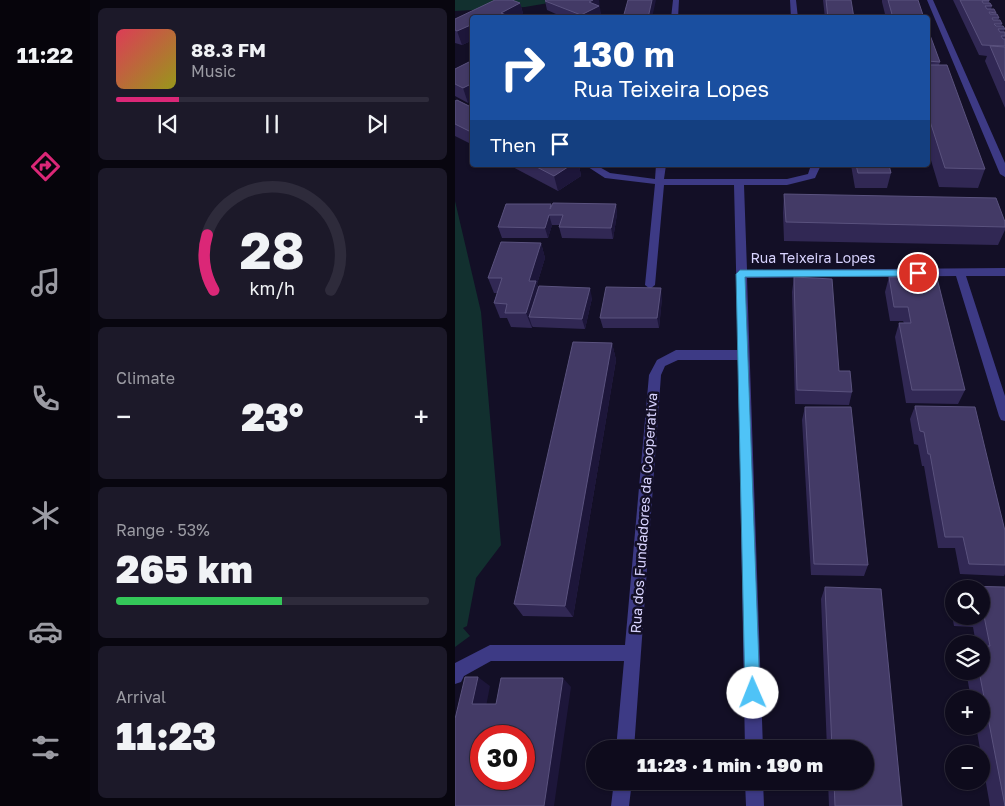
<!DOCTYPE html>
<meta charset="utf-8">
<style>
:root{--surface:#0e0b1c;--page:#1c1929;--text:#f1f3f6;--muted:#9b9ba3;--line:#2e2b3b;--accent:#db2777}
body{margin:0;font-family:"Golos Text",sans-serif;background:var(--page);color:var(--text);height:100vh;display:flex;flex-direction:column;font-size:19px;white-space:nowrap}
*{box-sizing:border-box;margin:0}
p{font-size:16px;color:var(--muted)}
.icon{flex:none;width:28px;height:28px;fill:none;stroke:currentColor;stroke-width:2;stroke-linecap:round;stroke-linejoin:round}
.map{position:relative;flex:1;overflow:hidden}
.details{display:flex;flex-direction:column;gap:8px;padding:8px;background:#08060f;width:365px}
.details>*{flex:none}
.hud{position:absolute;left:15px;top:15px;width:460px;height:152px;border-radius:5px;box-shadow:0 1px 4px #0004,0 0 0 1px var(--line);background:#1a4fa0;color:#fff;overflow:hidden}
.controls{position:absolute;left:490px;top:580px;display:grid;gap:10px}
.controls a{display:grid;place-items:center;width:45px;height:45px;border-radius:50%;background:var(--surface);box-shadow:0 1px 4px #0004,0 0 0 1px var(--line);font-size:25px}
.speed{position:absolute;left:15px;top:725px;display:flex;gap:10px;font-size:25px;font-weight:700;text-align:center}
.speed>*{display:grid;place-content:center;width:65px;height:65px;border-radius:50%;background:var(--surface);box-shadow:0 1px 4px #0004,0 0 0 1px var(--line);line-height:1}
.speed .limit{border:8px solid #d22;background:#fff;color:#111}
.pin{position:absolute;display:grid;place-items:center;width:42px;height:42px;color:#fff;margin:-21px;border:2px solid #fff;border-radius:50%;box-shadow:0 1px 5px #0007}
.me{position:absolute;width:55px;margin:-28px;rotate:359deg;stroke-linejoin:round;filter:drop-shadow(0 0 4px #0008)}
.turn{display:flex;align-items:center;gap:18px;height:105px;padding:0 20px;font-size:22px}
.turn .icon{width:65px;height:65px;stroke-width:2.5}
.turn b{display:block;font-size:35px;line-height:42px}
.then{display:flex;align-items:center;height:48px;padding:0 20px;background:#0003;gap:10px;font-size:19px}
.big{font-size:38px;font-weight:800;line-height:1.1}
.details .widget{flex:1;display:flex;flex-direction:column;justify-content:center;gap:8px;min-width:0;padding:0 18px;border-radius:8px;background:var(--page)}
.details .dial{align-items:center;gap:0}
.dial svg{height:130px;overflow:visible;fill:none;stroke:var(--line);stroke-width:7;stroke-linecap:round;text-anchor:middle}
.dial text{fill:var(--text);stroke:none}
.song{display:flex;align-items:center;gap:15px}
.cover{width:60px;height:60px;border-radius:8px;background:linear-gradient(135deg,hsl(350 70% 55%),hsl(60 70% 35%))}
.played{height:5px;border-radius:2px;background:linear-gradient(90deg,var(--accent) 20%,var(--line) 20%)}
.keys{display:flex;justify-content:space-around;direction:ltr}
.heat{display:flex;justify-content:space-between;align-items:center;font-size:28px;direction:ltr}
.charge{height:8px;border-radius:4px;background:linear-gradient(90deg,#34c759 53%,var(--line) 0)}
.trip{position:absolute;left:131px;top:740px;width:288px;height:50px;border-radius:25px;background:var(--surface);box-shadow:0 1px 4px #0004,0 0 0 1px var(--line);font-weight:800;line-height:50px;text-align:center}
main{display:flex;flex:1;min-height:0}
.tab-bar{display:flex;flex-direction:column;width:90px;justify-content:space-around;align-items:center;background:#06040b;color:var(--muted)}
.tab-bar .icon{width:35px;height:35px}
.tab-bar .active{color:var(--accent)}
.tab-bar b{font-size:22px;color:var(--text)}
.map>svg:first-child{display:block}
.green{fill:#12302f}
.lines{fill:none;stroke-linecap:round;stroke-linejoin:round}
.minor{fill:#3d3a85;fill-rule:evenodd}
.wall{fill:#312854}
.shaded-wall{fill:#1d163a}
.building{fill:#433a66;stroke:#5a527e;fill-rule:evenodd}
.route{fill:#4fc3f7;stroke:#337fa1}
.labels{text-anchor:middle;stroke-width:5;stroke-linejoin:round;paint-order:stroke}
.street-label{font-size:14px;fill:#d9d4ff;stroke:#130f26}
</style>
<main>
<nav class="tab-bar">
<b>11:22</b>
<svg class="icon active" aria-label="directions" viewBox="0 0 24 24"><path d="M12 3l9 9-9 9-9-9zM9 14v-3h6M13 9l2 2-2 2"/></svg>
<svg class="icon" aria-label="music" viewBox="0 0 24 24"><path d="M9 18V5l10-2v13"/><circle cx="6" cy="18" r="3"/><circle cx="16" cy="16" r="3"/></svg>
<svg class="icon" aria-label="phone" viewBox="0 0 24 24"><path d="M5 4h4l2 5-3 2q2 4 5 5l2-3 5 2v4C11 20 4 13 5 4z"/></svg>
<svg class="icon" aria-label="climate" viewBox="0 0 24 24"><path d="M12 3v18M4 7l16 10M4 17L20 7"/></svg>
<svg class="icon" aria-label="car" viewBox="0 0 24 24"><path d="M5 17H2v-5l4-1 3-4h7l3 4 3 1v5h-3M9 17h6M6 11h13"/><circle cx="7" cy="17" r="2"/><circle cx="17" cy="17" r="2"/></svg>
<svg class="icon" aria-label="filters" viewBox="0 0 24 24"><path d="M4 7h16M4 17h16"/><circle cx="9" cy="7" r="2"/><circle cx="15" cy="17" r="2"/></svg>
</nav>
<section class="details">
<div class="widget">
<div class="song"><i class="cover"></i><div><b>88.3 FM</b><p>Music</p></div></div>
<div class="played"></div>
<div class="keys"><svg class="icon" aria-label="previous" viewBox="0 0 24 24"><path d="M18 5L8 12l10 7zM5 5v14"/></svg><svg class="icon" aria-label="pause" viewBox="0 0 24 24"><path d="M8 5v14M16 5v14"/></svg><svg class="icon" aria-label="next" viewBox="0 0 24 24"><path d="M6 5l10 7-10 7zM19 5v14"/></svg></div>
</div>
<div class="widget dial"><svg viewBox="0 0 100 80">
<path d="M14 69A42 42 0 1 1 86 69"/>
<path d="M14 69A42 42 0 0 1 10 35" stroke="#db2777"/>
<text x="50" y="56" font-size="32" font-weight="700">28</text>
<text x="50" y="72" font-size="11">km/h</text>
</svg></div>
<div class="widget"><p>Climate</p>
<div class="heat"><a>−</a><b class="big">23°</b><a>+</a></div>
</div>
<div class="widget"><p>Range · 53%</p><b class="big">265 km</b><div class="charge"></div></div>
<div class="widget"><p>Arrival</p><b class="big">11:23</b></div>
</section>
<div class="map">
<svg width="550" height="806" viewBox="0 0 550 806">
<rect width="100%" height="100%" fill="#130f26"/>
<path class="green" d="M0,0H111L70,7L0,11Z
M0,201L26,312L46,545L21,578L12,626L8,628L15,636L0,647Z"/>
<g class="lines">
<path class="minor" d="M218,0H224L223,18H216Z
M335,0H341L343,18H336Z
M472,0H478L550,163V177L545,174Z
M130,165H141L155,173L200,179L201,165H211L209,179H332L353,174L356,165H366L360,178L332,185H289L292,270L550,268V276H511L550,396V421L546,420L544,416L501,276L292,278L308,749H290L283,360H223L210,366L206,375L179,749H161L169,661H36L9,676L6,682L0,684V663L35,645H170L194,375L202,360L221,350H283L279,185H209L200,285L195,289L190,285L200,184L150,178Z
M159,781H177L174,806H156Z
M290,781H308L309,806H291Z"/>
</g>
<path class="wall" d="M368,0H371L399,18H370Z
M427,0H463L469,18H431L427,2Z
M498,0H534V3L537,6L536,9L541,13V14L544,18L543,20L547,24L546,26L550,29L549,32H550V108L530,61L532,56L524,55Z
M90,1L145,7H144L146,15L141,18H110L92,10Z
M65,3L69,17L18,18V40L7,45L0,43V19Z
M472,27L485,62L484,65L530,169L523,188L484,187L472,147Z
M18,60L13,103L0,96V69Z
M0,101L18,108V145L0,136Z
M54,165H124L126,176L103,191Z
M396,165H434L436,173L432,188H400Z
M329,194L550,222V230L543,245L329,241L328,213Z
M161,204L162,214L158,239L107,238L104,227L105,225H97L93,238H47L43,227L97,205Z
M86,243L90,258L82,284L83,287L137,298L130,329L78,327L77,326V328L56,327L52,318H45L39,303L42,293H39L33,278Z
M339,277L384,371L397,392L394,405L340,404L337,292Z
M434,277L510,390L503,404L451,403L440,337L444,323H449L448,321H435L430,292Z
M207,298L204,328H148L145,318Z
M157,343L161,360L118,617L68,616L59,604Z
M460,406L550,531V574L549,576L505,574L500,548H483L469,466H467L463,445L459,444L455,419Z
M350,407L413,565L409,576L356,575L347,420Z
M504,586L550,587V806H535L521,726H526V699H516L511,671H526V644H521L518,627L499,626L494,598L499,593V616H526V589H502Z
M370,587L447,806H374L373,781H410V749H372L366,599Z"/>
<path class="shaded-wall" d="M138,0H144L146,15L141,18H126V15L134,2Z
M197,0H201L197,18H193Z
M65,3L69,17L45,18L46,13Z
M18,24V40L7,45L2,31Z
M18,83V100L13,103L8,88Z
M116,165H124L126,176L103,191L99,176Z
M161,204L162,214L158,239L156,228Z
M94,215L97,225L93,238L90,228Z
M86,243L90,258L82,284L86,296L74,317L77,326V328L71,313L74,281Z
M135,288L137,298L130,329L127,319Z
M206,288L207,298L204,328L202,318Z
M157,343L161,360L118,617L110,606Z
M23,677L35,686L30,712L17,704Z
M108,678L116,687L99,806H89Z"/>
<path class="building" d="M40,0H57L65,3L46,13L51,15L45,18H18V24L2,31L0,30V19Z
M91,0H138L134,2L144,6L126,15L90,1Z
M173,0H197L193,18H168Z
M371,0H396L399,18H373Z
M433,0H463L469,18H438Z
M505,0H534V1H527L528,3H535L537,6H530L532,9H539L541,13L534,12L535,14H542L544,18H537L538,20H545L547,24H539L541,26H548L550,29H543L545,32H550V36H546L548,39H550V46L527,45Z
M472,27L485,62L472,61Z
M535,46L550,47V81Z
M18,60V83L8,88L0,84V69Z
M472,65H492L530,169L490,168L472,112Z
M2,100L18,108V133L0,124V101Z
M78,165H116L99,176Z
M401,165H434L436,173H403Z
M329,194L541,198L550,222V227L331,222Z
M98,203L161,204L156,228L104,227L108,215H94L90,228L43,227L51,204H96L95,209Z
M46,242L86,243L74,281H81L71,313H50L52,304L39,303L47,278H33Z
M339,277L377,279L384,371H395L397,392L342,390Z
M434,277L482,278L510,390H457L444,323H456L453,307H439Z
M84,286L135,288L127,319L74,317Z
M151,287L206,288L202,318H145Z
M118,342L157,343L110,606L59,604Z
M460,406L520,407L550,531V565L514,564L508,537H490L475,454H473L469,432L465,431Z
M350,407H396L413,565L359,564Z
M504,586L550,587V806L524,671H526V646H535L529,616H526V589H505Z
M370,587L426,589L447,806H380L379,781H410V749H377Z
M10,677H23L17,704H41L46,678H108L89,806H0V719ZM26,736H69V779H26Z"/>
<path class="route" d="M285,270H463L468,273L463,276L290,277L305,693L303,698L298,700L292,698L290,693L281,274Z"/>
<g class="labels">
<g class="street-label">
<text x="358" y="263">Rua Teixeira Lopes</text>
<text transform="translate(189 513) rotate(-86)" y="5">Rua dos Fundadores da Cooperativa</text>
</g>
</g>
</svg>
<div class="controls">
<a><svg class="icon" aria-label="search" viewBox="0 0 24 24"><circle cx="10" cy="10" r="6"/><path d="M15 15l6 6"/></svg></a>
<a><svg class="icon" aria-label="layers" viewBox="0 0 24 24"><path d="M12 4l9 5-9 5-9-5zM3 14l9 5 9-5"/></svg></a>
<a>+</a>
<a>−</a>
</div>
<div class="speed"><div class="limit">30</div></div>
<div class="pin" style="left:463px;top:273px;background:#d93025"><svg class="icon" aria-label="arrive" viewBox="0 0 24 24"><path d="M6 21V4h12l-3 4 3 4H6"/></svg></div>
<svg class="me" style="left:298px;top:693px" viewBox="-20 -20 40 40"><circle r="19" fill="#fff"/><path d="M0-13L10 11 0 6-10 11z" fill="#4fc3f7"/></svg>
<div class="trip">11:23 · 1 min · 190 m</div>
<div class="hud">
<div class="turn"><svg class="icon" aria-label="right" viewBox="0 0 24 24"><path d="M7 20v-9h11M14 6l5 5-5 5"/></svg><div><b>130 m</b>Rua Teixeira Lopes</div></div>
<div class="then">Then<svg class="icon" aria-label="arrive" viewBox="0 0 24 24"><path d="M6 21V4h12l-3 4 3 4H6"/></svg></div>
</div>
</div>
</main>
